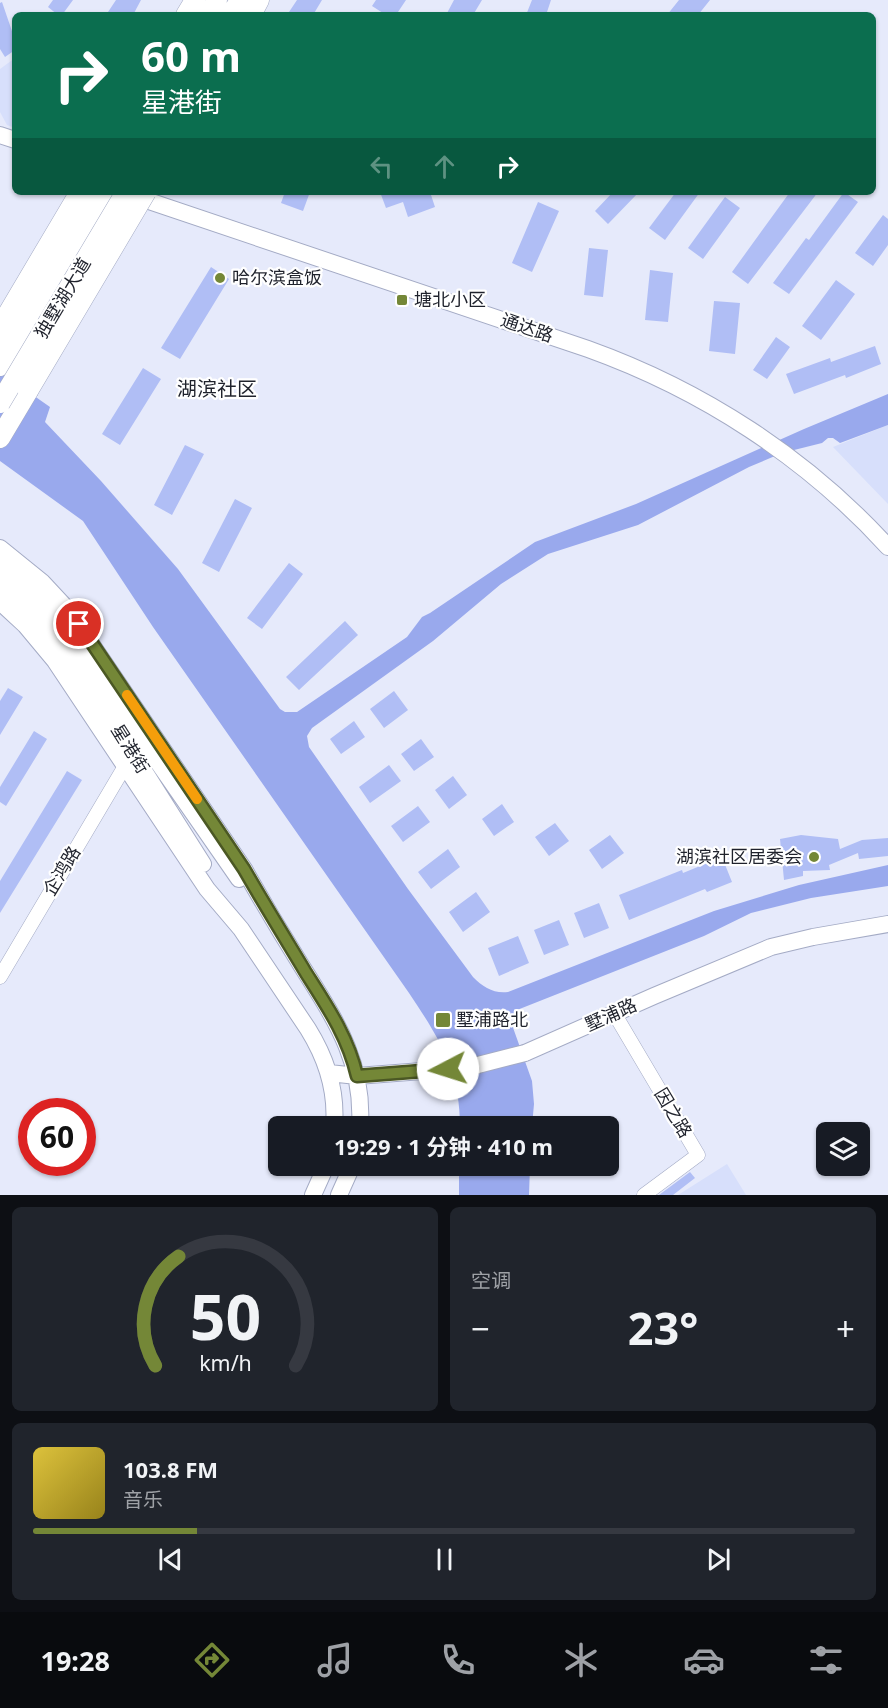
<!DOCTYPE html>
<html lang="zh">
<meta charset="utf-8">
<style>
:root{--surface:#171b24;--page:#20242c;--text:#f1f3f6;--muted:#9ea1a6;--line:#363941;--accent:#748737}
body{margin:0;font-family:"Noto Sans","Noto Sans SC",sans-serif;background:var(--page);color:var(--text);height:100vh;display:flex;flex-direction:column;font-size:22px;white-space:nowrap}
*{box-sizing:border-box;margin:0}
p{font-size:20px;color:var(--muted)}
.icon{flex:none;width:33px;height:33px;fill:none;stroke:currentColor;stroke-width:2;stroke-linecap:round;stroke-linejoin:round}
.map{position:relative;height:1195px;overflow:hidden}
.details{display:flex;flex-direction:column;gap:12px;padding:12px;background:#0d0f14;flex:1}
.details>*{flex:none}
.guide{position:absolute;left:12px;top:12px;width:864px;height:183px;border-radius:9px;box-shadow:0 2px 4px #0004;background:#0b6e4f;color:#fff;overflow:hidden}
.buttons{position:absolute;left:816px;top:1122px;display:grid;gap:12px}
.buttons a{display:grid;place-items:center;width:54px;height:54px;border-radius:9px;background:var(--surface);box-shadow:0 2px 4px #0004;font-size:30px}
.speed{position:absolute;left:18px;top:1098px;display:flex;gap:12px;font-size:30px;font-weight:700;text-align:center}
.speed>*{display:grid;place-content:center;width:78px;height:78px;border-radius:50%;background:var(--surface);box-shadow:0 2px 4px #0004;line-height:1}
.speed .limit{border:9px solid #d22;background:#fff;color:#111}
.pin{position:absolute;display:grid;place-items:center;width:51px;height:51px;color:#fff;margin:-26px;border:3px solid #fff;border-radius:50%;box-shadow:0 2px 6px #0007}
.me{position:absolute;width:66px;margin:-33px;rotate:265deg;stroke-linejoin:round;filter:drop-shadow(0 0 4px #0008)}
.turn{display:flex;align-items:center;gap:21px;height:126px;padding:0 30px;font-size:27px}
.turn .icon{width:78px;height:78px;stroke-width:2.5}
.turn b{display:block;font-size:42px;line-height:51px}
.lanes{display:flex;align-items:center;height:57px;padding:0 30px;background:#0003;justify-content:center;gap:30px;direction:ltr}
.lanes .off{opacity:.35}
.big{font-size:45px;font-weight:700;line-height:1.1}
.details .card{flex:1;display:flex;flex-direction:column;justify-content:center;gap:9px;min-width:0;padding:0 21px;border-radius:9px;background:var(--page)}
.details .dial{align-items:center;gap:0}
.dial svg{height:156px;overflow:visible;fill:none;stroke:var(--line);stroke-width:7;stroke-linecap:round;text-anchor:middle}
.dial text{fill:var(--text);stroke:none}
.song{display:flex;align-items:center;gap:18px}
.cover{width:72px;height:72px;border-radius:9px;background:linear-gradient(135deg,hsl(50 70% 55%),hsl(50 70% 35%))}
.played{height:6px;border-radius:3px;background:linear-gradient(90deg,var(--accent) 20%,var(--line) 20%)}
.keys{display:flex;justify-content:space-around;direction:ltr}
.heat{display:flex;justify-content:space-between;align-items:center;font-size:33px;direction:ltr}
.details .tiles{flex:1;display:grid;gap:12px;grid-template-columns:1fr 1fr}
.card:last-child{grid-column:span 2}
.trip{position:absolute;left:268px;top:1116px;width:351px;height:60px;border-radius:9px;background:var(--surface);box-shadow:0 2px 4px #0004;font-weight:700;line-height:60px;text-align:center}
.menu{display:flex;height:96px;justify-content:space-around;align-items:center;background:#090b0e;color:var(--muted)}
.menu .icon{width:42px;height:42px}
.menu .current{color:var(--accent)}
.menu b{font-size:27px;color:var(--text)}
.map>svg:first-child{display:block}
.built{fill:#d7dffb}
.water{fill:#99a9ed}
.building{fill:#b0bef5}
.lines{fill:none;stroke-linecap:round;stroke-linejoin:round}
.minor-casing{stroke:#a4abc5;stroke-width:15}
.major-casing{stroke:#a4abc5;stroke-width:18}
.highway-casing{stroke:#a4abc5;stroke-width:21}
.minor{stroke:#fff;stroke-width:14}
.major{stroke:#fff;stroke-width:16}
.highway{stroke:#fff;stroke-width:20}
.major-bridge-casing{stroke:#a4abc5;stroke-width:18;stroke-linecap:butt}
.highway-bridge-casing{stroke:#a4abc5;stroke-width:21;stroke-linecap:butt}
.major-bridge{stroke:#fff;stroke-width:16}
.highway-bridge{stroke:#fff;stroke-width:20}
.route-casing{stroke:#4b5824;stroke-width:15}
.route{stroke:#748737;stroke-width:10}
.slow{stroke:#f59e0b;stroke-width:10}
.poi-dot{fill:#748737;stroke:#fff;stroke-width:2}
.labels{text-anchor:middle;stroke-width:4.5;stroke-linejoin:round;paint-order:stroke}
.poi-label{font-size:18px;fill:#1f222c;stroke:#fff;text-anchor:start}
.street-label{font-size:18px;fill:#1f222c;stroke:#fff}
.neighbourhood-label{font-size:20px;fill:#1f222c;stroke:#fff}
</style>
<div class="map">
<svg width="888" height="1195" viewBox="0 0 888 1195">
<rect width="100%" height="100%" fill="#e6eafb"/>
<path class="built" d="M15,58V128L7,125L0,112V69Z
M888,425V504L833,447Z
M727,1164L746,1195H678Z"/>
<path class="water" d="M0,372L50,407L45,422L101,481L178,569L280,709L285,712H297L407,637L422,617L430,613L535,542L636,504L804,429L888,394V425L840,443L833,438H828L822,443L782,453L749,467L638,525L548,554L501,584L433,641L312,728L307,736L309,747L408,889L473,977C483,987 494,994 508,992L714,911L799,885L888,865V886L811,898L751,913L704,936L517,1010L512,1016L511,1022L532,1081L534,1104L532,1126H460C460,1070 439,1038 409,993L153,627L83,521L0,461Z
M459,1166H530L529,1195H459Z"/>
<path class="building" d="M53,0H73L62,15H58L48,7Z
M116,0H141L133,15H106Z
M297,0H322L313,15H287Z
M376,0H406L396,15H386L372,6Z
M454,0H482L473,15H446Z
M532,0H551L546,15H526Z
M679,0H710L698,15H667Z
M2,2L15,40V50L5,57L0,49V3Z
M285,192H310L303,211L281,203Z
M380,192H430L435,207L408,217L403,202L386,208Z
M613,192H639L608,224L595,211Z
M676,192H700L665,240L649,228Z
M790,192H818L748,284L732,272Z
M844,192L858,202L789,294L773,283L806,238L809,240Z
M725,197L740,208L703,259L688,248Z
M538,202L559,211L532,272L512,263Z
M883,215L888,219V245L873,266L855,253Z
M589,248L608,250L603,297L584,295Z
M211,267L229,279L180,359L161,348Z
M650,270L673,273L668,322L645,320Z
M836,280L855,294L821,340L802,326Z
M714,301L740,303L735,354L709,351Z
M776,337L790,347L767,379L753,370Z
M875,346L881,364L846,378L845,375L794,394L786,374L830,358L831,362Z
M143,368L161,379L120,445L102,434Z
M185,445L204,454L172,515L154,505Z
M235,499L252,508L219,572L202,563Z
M289,563L303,574L262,629L247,618Z
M345,621L358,635L299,690L286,677Z
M8,688L23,697L0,735V701Z
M394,691L408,710L384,728L370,709Z
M354,721L365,737L341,754L330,739Z
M34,731L47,739L6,806L0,802V787Z
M421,739L434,757L414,771L401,754Z
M389,765L401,781L370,803L359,787Z
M67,771L82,780L0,913V881Z
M453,776L467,795L449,809L435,790Z
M502,804L514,822L494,836L482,819Z
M418,806L430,822L403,842L391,826Z
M555,823L569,841L549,856L535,837Z
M610,835L624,853L602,869L589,850Z
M801,835L838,839L840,849L862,840L888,838V856L859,859L858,853L829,865L830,870L803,871V876L784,880L780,839Z
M448,849L460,867L431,889L418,872Z
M722,857L732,882L707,892L705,889L629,920L619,895L682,870L683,873Z
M476,892L490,912L463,932L449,912Z
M599,903L609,928L584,938L574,913Z
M559,920L569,945L544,955L534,930Z
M518,936L529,963L499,976L488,948Z
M690,1172L695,1178L673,1195H659Z"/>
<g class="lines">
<defs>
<path id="minor" d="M0,977L125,766
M614,1013L698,1155L644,1195"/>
<path id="major" d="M0,135L15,140
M131,195L588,349C702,390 806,457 888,547
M0,343L16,316
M0,548L42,582L69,611L244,869C262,901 281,933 301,965C334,1018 364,1060 360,1126
M0,566L29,590L62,624L239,879
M0,584C52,625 87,681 122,736C149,779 176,821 203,864
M0,602L25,625L55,661L207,889L241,929L308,1029C326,1058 337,1091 334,1126
M525,1053L654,996L771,947L813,937L888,924
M329,1073L357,1076L448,1069
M313,1195L326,1166
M339,1195L352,1166"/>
<path id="highway" d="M186,15L195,0
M208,15L217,0
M231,15L240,0
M251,15L259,0
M0,327L80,192
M0,366L103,192
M0,438L28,391"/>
</defs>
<use href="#minor" class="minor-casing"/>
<use href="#major" class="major-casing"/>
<use href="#highway" class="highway-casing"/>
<use href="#minor" class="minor"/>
<use href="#major" class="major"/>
<use href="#highway" class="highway"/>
<defs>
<path id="major-bridge" d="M448,1069L474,1066L525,1053"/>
<path id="highway-bridge" d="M28,391L146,192
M0,403L126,192"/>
</defs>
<use href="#major-bridge" class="major-bridge-casing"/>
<use href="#highway-bridge" class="highway-bridge-casing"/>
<use href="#major-bridge" class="major-bridge"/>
<use href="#highway-bridge" class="highway-bridge"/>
</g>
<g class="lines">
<defs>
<path id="route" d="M79,624L244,869C264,904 285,938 306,973C327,1006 348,1037 357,1076L448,1069"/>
</defs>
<use href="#route" class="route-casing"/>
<use href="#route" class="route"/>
<path class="slow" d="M127,695L197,799"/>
</g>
<g class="poi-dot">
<circle cx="220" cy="278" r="6"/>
<rect x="396" y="294" width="12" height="12" rx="3"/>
<circle cx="814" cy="857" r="6"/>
<rect x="435" y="1012" width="16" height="16" rx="3"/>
</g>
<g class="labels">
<g class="poi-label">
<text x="232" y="284">哈尔滨盒饭</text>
<text x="414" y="306">塘北小区</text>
<text x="802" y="863" text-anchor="end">湖滨社区居委会</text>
<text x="456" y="1026">墅浦路北</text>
</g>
<g class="street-label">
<text transform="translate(63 298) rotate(-59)" y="6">独墅湖大道</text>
<text transform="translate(527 328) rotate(19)" y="6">通达路</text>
<text transform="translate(130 749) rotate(58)" y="6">星港街</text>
<text transform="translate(62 871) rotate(-59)" y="6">企鸿路</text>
<text transform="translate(611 1015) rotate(-24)" y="6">墅浦路</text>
<text transform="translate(673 1113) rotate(59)" y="6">因之路</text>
</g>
<g class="neighbourhood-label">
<text x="217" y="396">湖滨社区</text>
</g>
</g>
</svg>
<div class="buttons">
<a><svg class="icon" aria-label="layers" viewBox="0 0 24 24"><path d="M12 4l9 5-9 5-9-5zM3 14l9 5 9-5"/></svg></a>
</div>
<div class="speed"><div class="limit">60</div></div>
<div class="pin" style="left:79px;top:624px;background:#d93025"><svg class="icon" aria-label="arrive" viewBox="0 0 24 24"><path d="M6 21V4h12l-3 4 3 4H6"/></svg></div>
<svg class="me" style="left:448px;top:1069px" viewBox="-20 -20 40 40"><circle r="19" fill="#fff"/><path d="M0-13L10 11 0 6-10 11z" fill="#748737"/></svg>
<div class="trip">19:29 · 1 分钟 · 410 m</div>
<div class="guide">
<div class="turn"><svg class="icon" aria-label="right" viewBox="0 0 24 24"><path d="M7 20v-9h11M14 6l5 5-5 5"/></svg><div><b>60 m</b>星港街</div></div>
<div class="lanes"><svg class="icon off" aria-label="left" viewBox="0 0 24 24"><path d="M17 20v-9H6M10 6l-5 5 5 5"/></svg><svg class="icon off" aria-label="ahead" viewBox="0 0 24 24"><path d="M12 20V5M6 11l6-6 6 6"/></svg><svg class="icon" aria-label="right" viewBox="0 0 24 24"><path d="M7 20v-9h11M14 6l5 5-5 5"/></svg></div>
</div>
</div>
<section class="details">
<div class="tiles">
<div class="card dial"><svg viewBox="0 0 100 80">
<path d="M14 69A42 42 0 1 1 86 69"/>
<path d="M14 69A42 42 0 0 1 26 13" stroke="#748737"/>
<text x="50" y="56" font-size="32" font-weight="700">50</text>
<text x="50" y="72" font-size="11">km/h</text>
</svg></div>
<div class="card"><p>空调</p>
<div class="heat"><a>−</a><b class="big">23°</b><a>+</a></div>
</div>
<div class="card">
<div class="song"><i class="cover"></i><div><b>103.8 FM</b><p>音乐</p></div></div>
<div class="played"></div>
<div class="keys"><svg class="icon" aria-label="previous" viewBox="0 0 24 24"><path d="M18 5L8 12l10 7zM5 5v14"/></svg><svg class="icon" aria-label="pause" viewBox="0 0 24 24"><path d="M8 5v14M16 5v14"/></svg><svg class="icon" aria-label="next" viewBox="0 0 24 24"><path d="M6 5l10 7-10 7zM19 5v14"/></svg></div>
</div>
</div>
</section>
<nav class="menu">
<b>19:28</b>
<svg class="icon current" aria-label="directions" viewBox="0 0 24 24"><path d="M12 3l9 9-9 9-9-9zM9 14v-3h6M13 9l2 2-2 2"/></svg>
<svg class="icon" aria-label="music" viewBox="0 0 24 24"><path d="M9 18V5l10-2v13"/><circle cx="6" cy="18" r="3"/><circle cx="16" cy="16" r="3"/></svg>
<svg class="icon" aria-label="phone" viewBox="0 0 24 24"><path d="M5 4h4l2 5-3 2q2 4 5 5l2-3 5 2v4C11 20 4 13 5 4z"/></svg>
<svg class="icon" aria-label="climate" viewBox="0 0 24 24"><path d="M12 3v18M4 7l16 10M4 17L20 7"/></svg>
<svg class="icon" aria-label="car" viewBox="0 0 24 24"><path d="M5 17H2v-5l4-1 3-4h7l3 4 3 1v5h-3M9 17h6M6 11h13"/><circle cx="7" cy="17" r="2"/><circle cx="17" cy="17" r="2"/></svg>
<svg class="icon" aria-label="filters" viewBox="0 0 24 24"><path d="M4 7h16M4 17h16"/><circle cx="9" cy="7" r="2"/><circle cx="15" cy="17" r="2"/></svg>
</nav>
